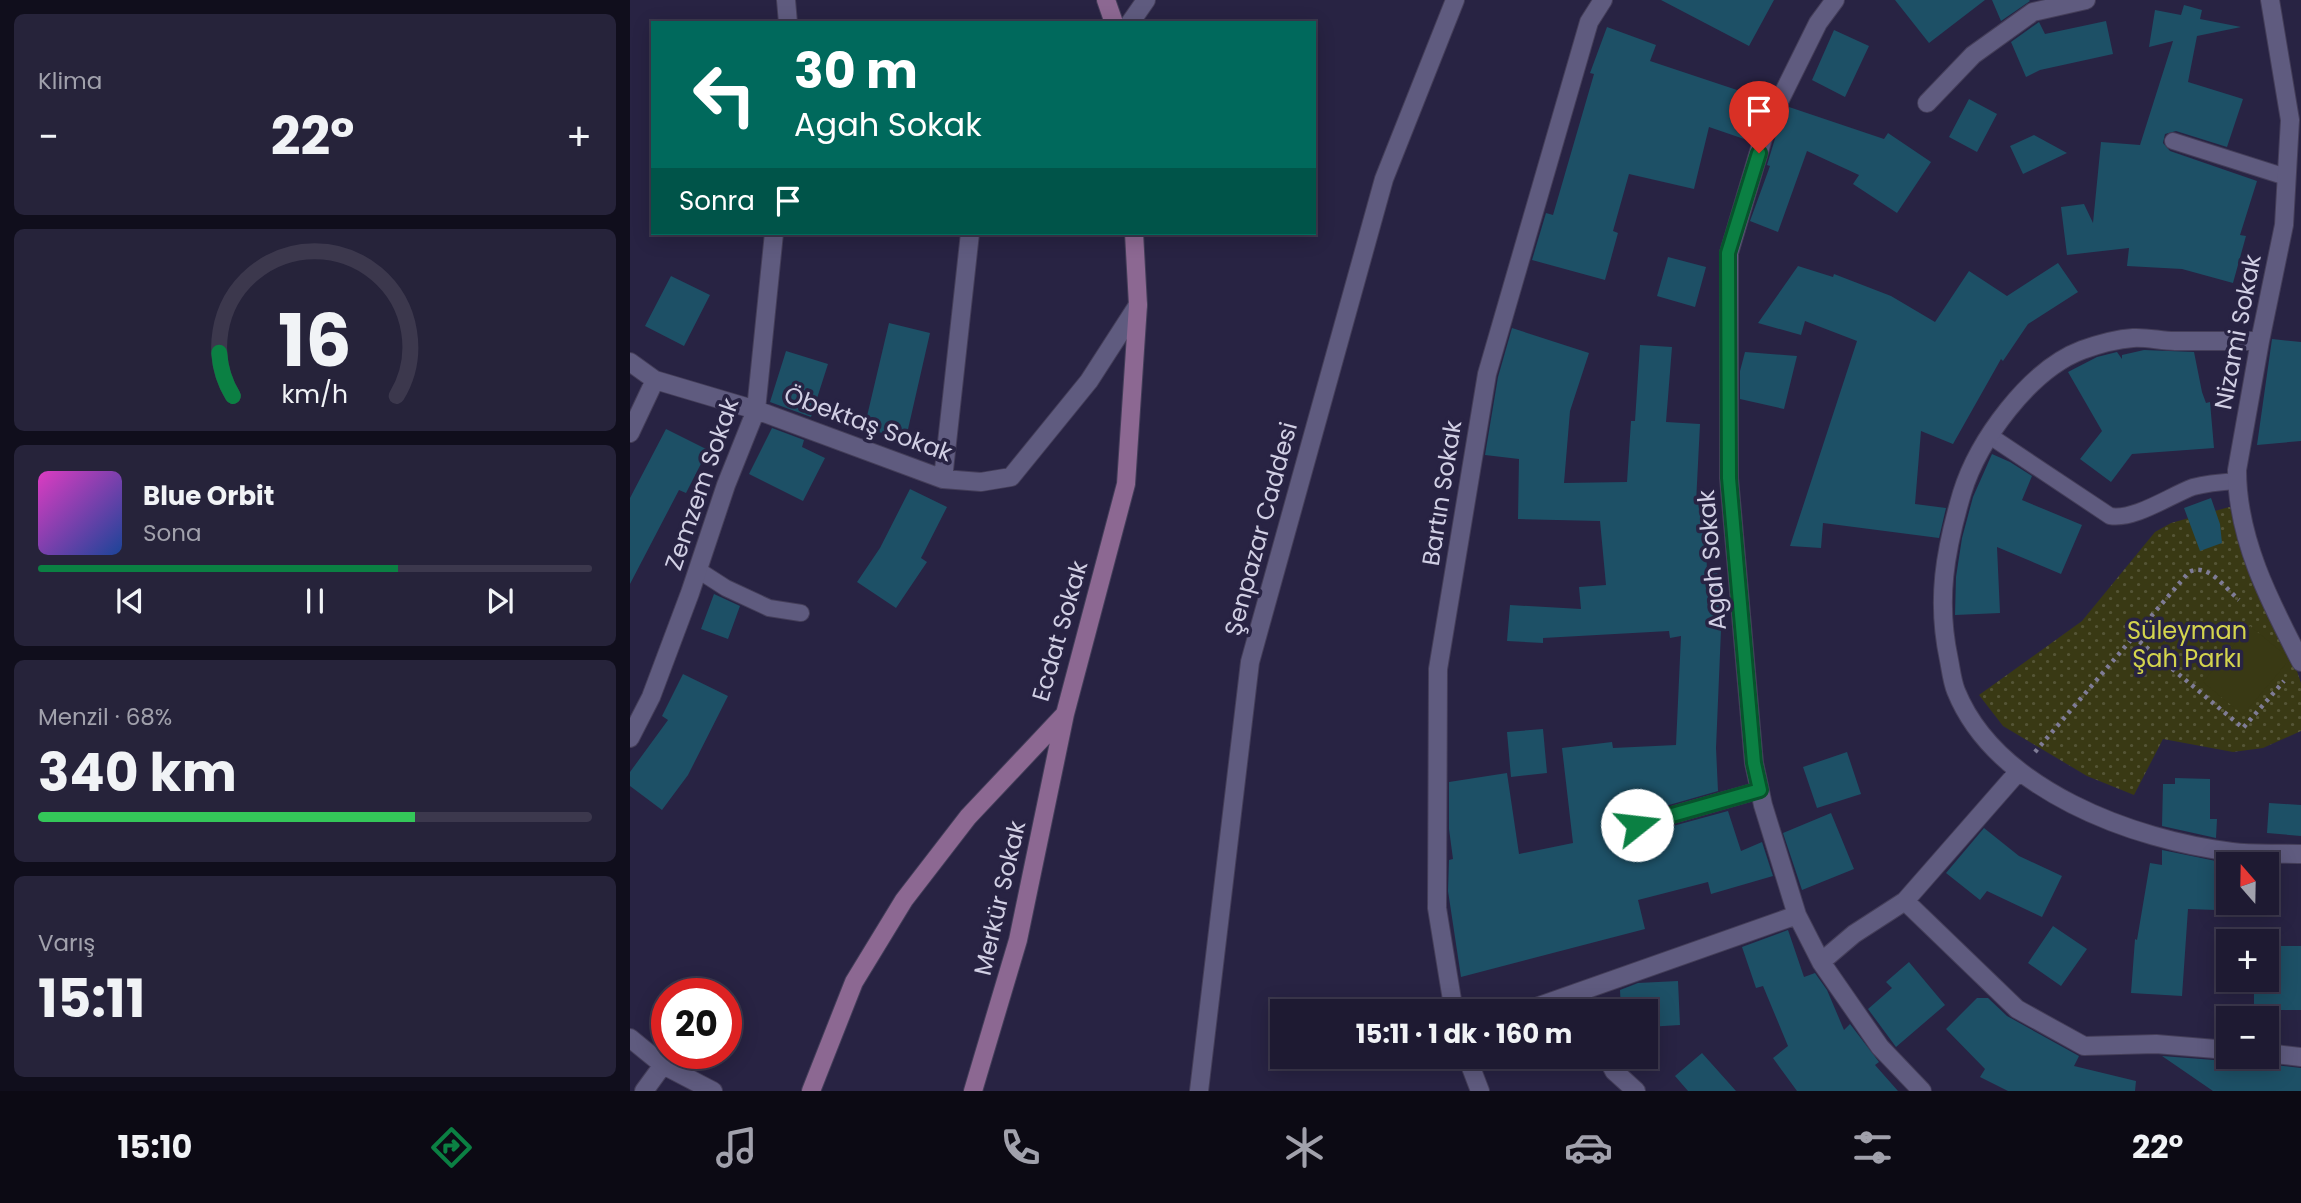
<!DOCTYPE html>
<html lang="tr">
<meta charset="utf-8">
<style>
:root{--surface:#1e1a32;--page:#26233a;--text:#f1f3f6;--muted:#a1a1ac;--line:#3c384d;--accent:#0b8043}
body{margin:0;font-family:Poppins,sans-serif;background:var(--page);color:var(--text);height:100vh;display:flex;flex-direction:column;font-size:26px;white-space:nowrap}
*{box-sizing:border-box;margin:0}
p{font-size:23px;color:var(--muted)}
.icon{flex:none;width:38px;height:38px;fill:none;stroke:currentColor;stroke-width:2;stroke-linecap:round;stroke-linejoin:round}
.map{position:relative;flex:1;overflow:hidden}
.drawer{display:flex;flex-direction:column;gap:14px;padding:14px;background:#100e1c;width:630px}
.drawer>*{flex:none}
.guide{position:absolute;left:21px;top:21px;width:665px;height:214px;border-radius:0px;box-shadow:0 4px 18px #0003,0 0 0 2px var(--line);background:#00695c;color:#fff;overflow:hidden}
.needle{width:46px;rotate:340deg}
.tools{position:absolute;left:1586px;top:852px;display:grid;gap:14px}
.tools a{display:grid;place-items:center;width:63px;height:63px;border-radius:0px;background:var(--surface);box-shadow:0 4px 18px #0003,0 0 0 2px var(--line);font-size:35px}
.speed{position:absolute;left:21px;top:978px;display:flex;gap:14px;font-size:35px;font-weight:700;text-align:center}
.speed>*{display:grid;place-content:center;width:91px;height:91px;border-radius:50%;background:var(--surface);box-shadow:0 4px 18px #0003,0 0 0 2px var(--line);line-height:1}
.speed .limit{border:10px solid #d22;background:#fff;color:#111}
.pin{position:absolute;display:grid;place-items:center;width:60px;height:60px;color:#fff;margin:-72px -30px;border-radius:50% 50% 50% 0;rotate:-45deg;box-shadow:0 0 7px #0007}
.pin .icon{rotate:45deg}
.me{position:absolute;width:77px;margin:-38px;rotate:74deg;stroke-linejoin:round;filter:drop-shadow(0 0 5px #0008)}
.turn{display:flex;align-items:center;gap:24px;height:147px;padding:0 28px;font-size:32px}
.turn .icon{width:91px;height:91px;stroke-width:2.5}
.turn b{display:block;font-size:49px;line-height:60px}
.then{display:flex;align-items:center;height:66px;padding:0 28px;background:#0003;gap:14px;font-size:26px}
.big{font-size:52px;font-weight:700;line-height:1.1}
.drawer .widget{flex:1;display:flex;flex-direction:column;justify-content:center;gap:10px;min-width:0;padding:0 24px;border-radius:10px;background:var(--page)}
.drawer .dial{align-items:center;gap:0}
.dial svg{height:182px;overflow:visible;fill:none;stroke:var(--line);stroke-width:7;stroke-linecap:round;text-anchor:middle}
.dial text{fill:var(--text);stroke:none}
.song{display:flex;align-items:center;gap:21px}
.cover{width:84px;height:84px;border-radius:10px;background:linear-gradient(135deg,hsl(310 70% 55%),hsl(220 70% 35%))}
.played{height:7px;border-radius:4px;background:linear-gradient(90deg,var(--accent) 65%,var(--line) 65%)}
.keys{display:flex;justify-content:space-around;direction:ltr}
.heat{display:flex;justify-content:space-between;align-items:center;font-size:38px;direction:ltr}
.charge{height:10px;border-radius:5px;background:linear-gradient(90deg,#34c759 68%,var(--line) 0)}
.trip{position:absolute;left:640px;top:999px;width:388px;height:70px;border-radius:0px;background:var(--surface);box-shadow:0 4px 18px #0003,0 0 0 2px var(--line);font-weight:700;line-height:70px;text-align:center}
.tab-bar{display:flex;height:112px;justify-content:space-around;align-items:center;background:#0c0a14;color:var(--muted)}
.tab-bar .icon{width:49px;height:49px}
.tab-bar .on{color:var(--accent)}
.tab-bar b{font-size:32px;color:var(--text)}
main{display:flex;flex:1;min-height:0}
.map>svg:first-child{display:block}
.park{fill:url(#park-dots)}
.pitch{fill:#393914}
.building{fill:#1d5066}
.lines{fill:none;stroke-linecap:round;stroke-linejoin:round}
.lane-casing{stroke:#443e59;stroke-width:18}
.street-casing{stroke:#443e59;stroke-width:20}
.secondary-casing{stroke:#443e59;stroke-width:20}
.path{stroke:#7f7c96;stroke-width:4.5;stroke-dasharray:3.5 5;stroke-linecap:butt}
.lane{stroke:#5f5b7f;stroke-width:16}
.street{stroke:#5f5b7f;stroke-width:18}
.secondary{stroke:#8c6892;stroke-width:18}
.route-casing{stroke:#07532c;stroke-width:18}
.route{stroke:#0b8043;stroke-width:12}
.labels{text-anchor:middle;stroke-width:7;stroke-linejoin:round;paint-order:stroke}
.street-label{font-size:24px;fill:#d1cfe4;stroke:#282343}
.park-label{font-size:24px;fill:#d4d44d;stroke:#282343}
</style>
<main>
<section class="drawer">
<div class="widget"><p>Klima</p>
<div class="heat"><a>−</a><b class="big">22°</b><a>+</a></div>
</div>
<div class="widget dial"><svg viewBox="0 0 100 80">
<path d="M14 69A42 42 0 1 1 86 69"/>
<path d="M14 69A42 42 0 0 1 8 50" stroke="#0b8043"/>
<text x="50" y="56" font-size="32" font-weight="700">16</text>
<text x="50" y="72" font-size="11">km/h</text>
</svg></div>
<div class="widget">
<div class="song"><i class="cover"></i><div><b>Blue Orbit</b><p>Sona</p></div></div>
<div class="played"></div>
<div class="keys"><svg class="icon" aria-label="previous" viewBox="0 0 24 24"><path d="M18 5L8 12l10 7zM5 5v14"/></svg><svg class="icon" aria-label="pause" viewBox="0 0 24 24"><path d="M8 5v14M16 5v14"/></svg><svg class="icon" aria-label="next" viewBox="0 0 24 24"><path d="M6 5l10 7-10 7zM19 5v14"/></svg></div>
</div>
<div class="widget"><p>Menzil · 68%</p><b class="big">340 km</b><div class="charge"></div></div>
<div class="widget"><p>Varış</p><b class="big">15:11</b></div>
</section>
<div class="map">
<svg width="1671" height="1091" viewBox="0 0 1671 1091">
<defs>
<pattern id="park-dots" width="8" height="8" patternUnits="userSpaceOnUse" patternTransform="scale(1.75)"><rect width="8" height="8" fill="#393914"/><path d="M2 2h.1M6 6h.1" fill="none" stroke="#555536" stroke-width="1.8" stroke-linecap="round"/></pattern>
</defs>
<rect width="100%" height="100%" fill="#282343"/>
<path class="park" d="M1603,506L1631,565L1671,683V731L1633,748L1603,752L1533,739L1504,795L1457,776L1373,726L1349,695L1452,621L1525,532L1541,523Z"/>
<path class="pitch" d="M1620,626L1660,659L1613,715L1573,682Z"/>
<path class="building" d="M1031,0H1144L1119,46Z
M1265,0H1355L1299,43Z
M1362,0H1399L1400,1L1371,21Z
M1554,5L1572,10L1570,19L1611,27L1567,36L1558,82L1613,99L1597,147L1546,131L1535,134L1533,143L1540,151L1627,181L1610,235L1616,236L1603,283L1552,269L1497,266L1499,248L1437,255L1431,207L1454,204L1463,223L1471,142L1510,145L1543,41L1519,47L1525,10L1551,15Z
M1476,21L1483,54L1410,70L1396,77L1381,42L1409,22L1415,34Z
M977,27L1026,45L1020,61L1137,100L1126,123L1120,141L1079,127L1064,189L999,174L983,231L988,233L975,280L902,260L916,213L923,215L964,74L960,73Z
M1204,30L1239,46L1215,97L1182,80Z
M1339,99L1367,114L1347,152L1319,137Z
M1159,107L1254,139L1258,133L1301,162L1267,213L1223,184L1229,175L1177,151L1148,232L1120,221L1140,166L1137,165L1147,132Z
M1404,135L1437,153L1393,174L1380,146Z
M1038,257L1076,267L1065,307L1027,296Z
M1428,263L1448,292L1398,324L1373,361L1371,359L1323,444L1291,431L1285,504L1316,508L1309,538L1193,523L1191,548L1160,546L1227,341L1175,321L1171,335L1128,323L1168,266L1203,277L1204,274L1261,296L1305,322L1339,271L1377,296Z
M41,276L80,295L54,346L15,326Z
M259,323L300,333L276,438L234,429Z
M882,328L959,353L940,411L934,483L997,482L1001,421H1005L1010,345L1042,347L1036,422L1070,424L1066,503H1075L1077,573L1087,571L1095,629L1091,630L1086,748L1088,791L1004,815L999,818L997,827L1000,833L1010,835L1098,811L1111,851L1132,842L1143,876L1081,894L1078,882L1008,900L1015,929L831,977L818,891L819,860L823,859L819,829V782L877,773L889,854L943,843L932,748L982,742L983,748L1046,745L1051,636L1040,638L1039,631L913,638V643L877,641L880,605L951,609L949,587L976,585L970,521L888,519L889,459L855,455L868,377Z
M1642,339L1671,342V441L1627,445Z
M1514,350L1564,352L1572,392L1576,403L1580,402L1584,448L1502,454L1481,482L1450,459L1472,431L1438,372L1467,357L1487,352L1492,359V355Z
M156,351L198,364L181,417L140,402Z
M1115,352L1167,356L1154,409L1110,399V371Z
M142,428L174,440L172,447L195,458L173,501L119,474Z
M36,429L78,450L56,493L49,490L0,584V498Z
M1362,454L1380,462L1402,476L1392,500L1452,525L1431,574L1367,547L1370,613L1325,615L1326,577L1332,538L1343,497Z
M280,489L317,507L291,558L297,562L266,608L227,582L250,548Z
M1581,498L1590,524L1592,543L1570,551L1554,508Z
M84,594L110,606L98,639L71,629Z
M53,674L98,696L58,775L32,810L0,786V772L38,720L32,716Z
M913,729L917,773L881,777L877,732Z
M1217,752L1231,794L1187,808L1173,767Z
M1545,778L1580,779V819H1587L1586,838L1532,826L1533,784H1545Z
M1639,803L1671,805V836L1637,833Z
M1201,813L1224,869L1172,890L1153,833Z
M1354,828L1389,856L1432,876L1412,917L1357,891L1350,900L1316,873Z
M1532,850L1586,861V910L1558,909L1552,996L1501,993L1505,939L1507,940L1520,863L1532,865Z
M1423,926L1457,949L1431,986L1398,963Z
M1158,930L1174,977L1185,973L1197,990L1214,1030L1220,1024L1249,1062L1245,1065L1268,1091H1167L1143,1058L1158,1046L1133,986L1126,988L1112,947Z
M1636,946H1671V1010H1624V980H1636Z
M1279,962L1315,1005L1266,1047L1238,1009L1262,988L1256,982Z
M1048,981L1050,1025L1017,1027V1012H991L990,990L1008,983Z
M1347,998H1358L1377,1016L1449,1056L1444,1066L1506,1081L1505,1091H1378L1350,1077L1355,1069L1316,1029Z
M1072,1053L1106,1091H1058L1045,1076Z
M1532,1056L1597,1061L1606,1058L1635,1064L1671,1068V1091H1583Z"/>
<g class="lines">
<defs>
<path id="lane" d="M1543,141L1656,177
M1360,436L1480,516C1505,520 1539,496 1563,487C1578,483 1592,482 1607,481
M68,570L96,588L139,608L171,613
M1007,825L1130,790"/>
<path id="street" d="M156,0L158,23
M1205,0L1188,23L1136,128L1099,253V478L1124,763L1133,805L1167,915L1191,962L1250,1047L1292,1091
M1640,0L1660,120L1654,225L1630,341L1607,470C1607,539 1640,602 1671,662
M500,23L516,0
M1297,103L1343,55L1403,12L1456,0
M1630,341C1602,341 1573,341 1545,341C1531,341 1517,337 1503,338C1488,339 1466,345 1452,350C1399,370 1348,441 1332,493C1315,551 1306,600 1319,660C1321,670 1322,681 1326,691C1366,790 1504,840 1602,852C1624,855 1648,853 1671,854
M0,362L25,380L126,410L313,479L351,482L381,477L459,381L508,305
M0,433L25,380
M313,479L340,233
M0,738L21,697L60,593L96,485L126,410L144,233
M1275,901L1388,772
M1191,962L1224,934L1275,901L1387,1009L1454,1046L1526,1044L1598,1050
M946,993L955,1012
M824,1012L807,908L808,669L857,374L959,22L973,0
M892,1012L1167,915
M0,1038L33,1065L83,1091
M1636,1053L1671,1057
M837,1057L850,1091
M977,1057L984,1071L1006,1091
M14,1091L33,1065
M569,1091L620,662L754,179L825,0"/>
<path id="secondary" d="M476,0L484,23
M181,1091L224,982L274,900L338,817L435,714L496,484L508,305L504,233
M343,1091L388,940L435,714"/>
</defs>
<use href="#lane" class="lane-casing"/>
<use href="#street" class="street-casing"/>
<use href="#secondary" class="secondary-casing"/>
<path class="path" d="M1503,636L1613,728L1654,681
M1405,752L1559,572C1578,562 1595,588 1609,600"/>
<use href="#lane" class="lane"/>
<use href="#street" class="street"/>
<use href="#secondary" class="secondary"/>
</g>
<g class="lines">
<defs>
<path id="route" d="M1007,825L1130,790L1124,763L1099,478L1098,253L1129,153"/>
</defs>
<use href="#route" class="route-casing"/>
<use href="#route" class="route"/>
</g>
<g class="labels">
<g class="street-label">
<text transform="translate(1608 332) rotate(-79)" y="8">Nizami Sokak</text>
<text transform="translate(238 424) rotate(20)" y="8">Öbektaş Sokak</text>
<text transform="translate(72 484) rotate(-71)" y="8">Zemzem Sokak</text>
<text transform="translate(812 493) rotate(-81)" y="8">Bartın Sokak</text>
<text transform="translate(631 529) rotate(-75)" y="8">Şenpazar Caddesi</text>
<text transform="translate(1082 560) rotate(-95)" y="8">Agah Sokak</text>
<text transform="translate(430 631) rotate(-74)" y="8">Ecdat Sokak</text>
<text transform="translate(370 898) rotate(-77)" y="8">Merkür Sokak</text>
</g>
<g class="park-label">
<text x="1557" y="639">Süleyman<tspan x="1557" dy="28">Şah Parkı</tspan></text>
</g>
</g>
</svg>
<div class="tools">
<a><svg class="needle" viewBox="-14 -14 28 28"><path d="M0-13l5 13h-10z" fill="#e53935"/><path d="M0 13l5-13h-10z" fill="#a1a1ac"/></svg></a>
<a>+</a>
<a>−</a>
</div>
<div class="speed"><div class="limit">20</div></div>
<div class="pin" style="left:1129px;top:153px;background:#d93025"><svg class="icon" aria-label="arrive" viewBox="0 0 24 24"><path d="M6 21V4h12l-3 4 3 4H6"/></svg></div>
<svg class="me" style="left:1007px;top:825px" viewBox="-20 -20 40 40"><circle r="19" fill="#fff"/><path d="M0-13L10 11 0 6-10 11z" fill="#0b8043"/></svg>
<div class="trip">15:11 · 1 dk · 160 m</div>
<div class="guide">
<div class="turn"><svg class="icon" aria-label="left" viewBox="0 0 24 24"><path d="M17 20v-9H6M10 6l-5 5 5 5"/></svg><div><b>30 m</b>Agah Sokak</div></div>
<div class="then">Sonra<svg class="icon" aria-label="arrive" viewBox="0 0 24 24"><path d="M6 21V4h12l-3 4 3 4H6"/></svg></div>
</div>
</div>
</main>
<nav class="tab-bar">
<b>15:10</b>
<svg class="icon on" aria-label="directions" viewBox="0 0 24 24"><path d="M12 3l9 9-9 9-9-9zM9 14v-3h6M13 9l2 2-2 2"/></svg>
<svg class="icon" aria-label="music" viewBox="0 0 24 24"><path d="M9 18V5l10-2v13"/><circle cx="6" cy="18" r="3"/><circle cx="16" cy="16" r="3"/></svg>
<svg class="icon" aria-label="phone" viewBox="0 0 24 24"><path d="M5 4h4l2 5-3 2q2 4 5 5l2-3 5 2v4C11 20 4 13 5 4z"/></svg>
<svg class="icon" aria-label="climate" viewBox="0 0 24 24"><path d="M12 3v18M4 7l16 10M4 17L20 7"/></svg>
<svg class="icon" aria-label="car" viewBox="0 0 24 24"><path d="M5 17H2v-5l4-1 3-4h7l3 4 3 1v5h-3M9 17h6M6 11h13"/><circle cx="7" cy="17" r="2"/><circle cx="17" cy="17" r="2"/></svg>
<svg class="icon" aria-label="filters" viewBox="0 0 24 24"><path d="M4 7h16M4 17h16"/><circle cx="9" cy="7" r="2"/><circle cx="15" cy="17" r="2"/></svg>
<b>22°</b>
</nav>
